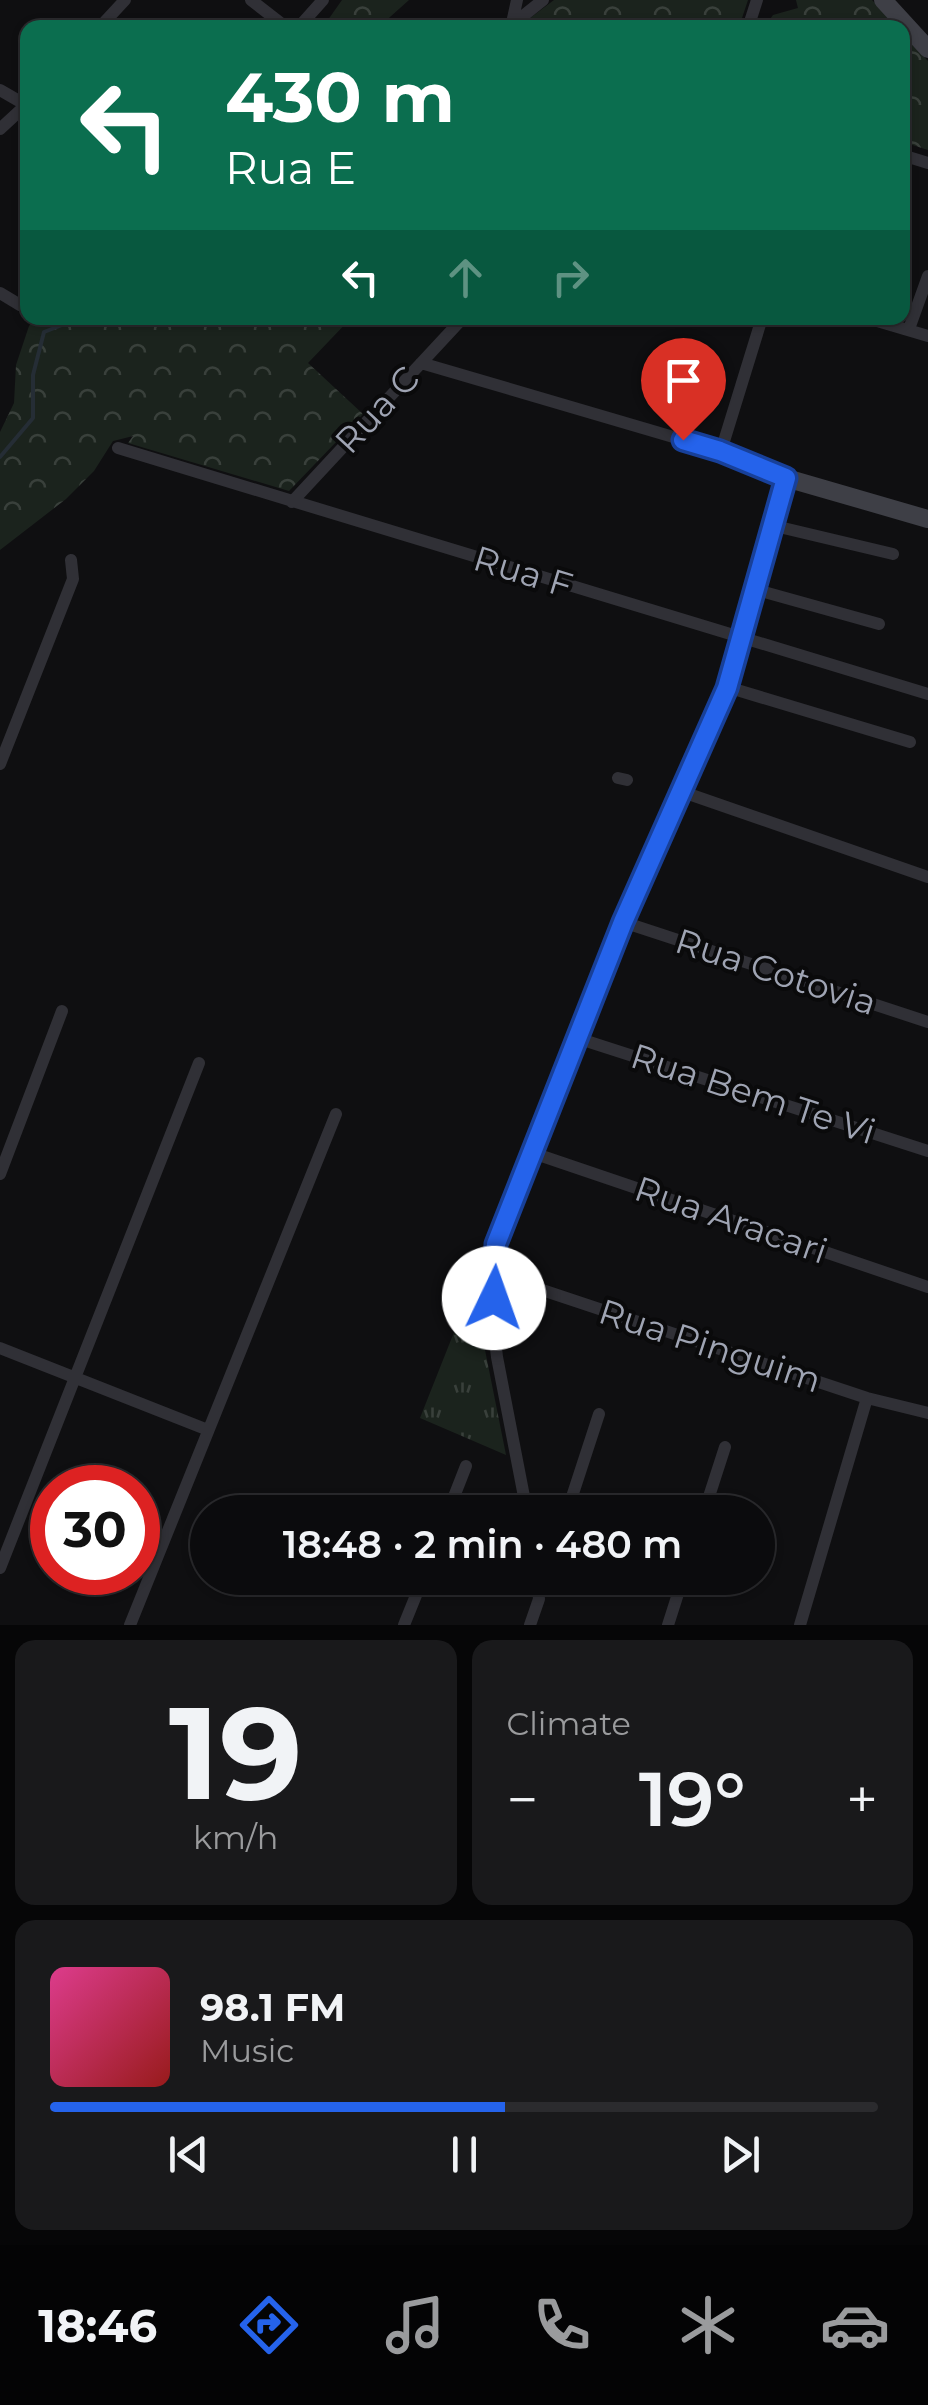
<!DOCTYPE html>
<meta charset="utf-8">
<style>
:root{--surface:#0b0b0d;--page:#19191b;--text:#f1f3f6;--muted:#9a9b9d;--line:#2b2b2e;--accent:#2563eb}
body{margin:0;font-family:Montserrat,sans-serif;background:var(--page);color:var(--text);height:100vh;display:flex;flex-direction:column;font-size:38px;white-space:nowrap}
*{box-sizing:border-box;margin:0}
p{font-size:32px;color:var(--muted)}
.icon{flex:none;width:55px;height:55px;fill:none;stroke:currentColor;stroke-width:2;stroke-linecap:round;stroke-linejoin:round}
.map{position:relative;height:1625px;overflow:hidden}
.details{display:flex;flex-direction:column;gap:15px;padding:15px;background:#060607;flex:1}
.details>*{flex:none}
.top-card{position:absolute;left:20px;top:20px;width:890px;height:305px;border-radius:20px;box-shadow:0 2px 8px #0004,0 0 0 2px var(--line);background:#0b6e4f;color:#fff;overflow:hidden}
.speed{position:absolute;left:30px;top:1465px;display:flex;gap:20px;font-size:50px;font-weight:700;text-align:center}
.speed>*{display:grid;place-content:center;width:130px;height:130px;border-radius:50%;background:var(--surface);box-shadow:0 2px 8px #0004,0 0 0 2px var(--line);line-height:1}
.speed .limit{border:15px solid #d22;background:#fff;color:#111}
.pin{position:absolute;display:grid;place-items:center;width:85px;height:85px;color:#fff;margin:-102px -42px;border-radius:50% 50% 50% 0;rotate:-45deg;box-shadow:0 0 10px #0007}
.pin .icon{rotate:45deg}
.me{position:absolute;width:110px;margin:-55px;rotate:3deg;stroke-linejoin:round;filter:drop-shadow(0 0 8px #0008)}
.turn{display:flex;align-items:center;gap:35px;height:210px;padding:0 40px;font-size:45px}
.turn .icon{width:130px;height:130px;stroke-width:2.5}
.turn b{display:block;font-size:70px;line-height:85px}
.lanes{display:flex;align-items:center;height:95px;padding:0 40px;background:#0003;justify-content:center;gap:50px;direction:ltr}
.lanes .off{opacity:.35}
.big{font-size:75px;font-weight:600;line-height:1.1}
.details .widget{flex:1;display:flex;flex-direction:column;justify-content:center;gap:15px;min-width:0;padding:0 35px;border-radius:20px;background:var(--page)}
.details .dial{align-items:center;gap:0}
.dial b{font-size:130px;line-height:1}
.song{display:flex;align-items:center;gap:30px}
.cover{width:120px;height:120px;border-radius:15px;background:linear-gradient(135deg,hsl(330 70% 55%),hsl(0 70% 35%))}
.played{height:10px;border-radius:5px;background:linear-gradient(90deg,var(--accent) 55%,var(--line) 55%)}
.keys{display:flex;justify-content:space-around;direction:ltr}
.heat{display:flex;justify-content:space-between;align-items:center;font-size:55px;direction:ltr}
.details .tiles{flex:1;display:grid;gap:15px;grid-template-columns:1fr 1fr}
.widget:last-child{grid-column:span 2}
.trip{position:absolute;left:190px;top:1495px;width:585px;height:100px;border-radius:50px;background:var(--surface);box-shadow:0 2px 8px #0004,0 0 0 2px var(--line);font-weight:600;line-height:100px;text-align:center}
.tabs{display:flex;height:160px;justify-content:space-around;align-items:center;background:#040405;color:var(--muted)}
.tabs .icon{width:70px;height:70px}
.tabs .current{color:var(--accent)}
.tabs b{font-size:45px;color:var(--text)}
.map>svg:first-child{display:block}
.grass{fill:url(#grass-tufts)}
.forest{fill:url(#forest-crowns)}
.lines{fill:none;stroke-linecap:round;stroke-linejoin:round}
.stream{stroke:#252d35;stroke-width:4}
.street{stroke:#303036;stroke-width:12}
.secondary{stroke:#3e3f46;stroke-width:18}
.route-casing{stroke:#184099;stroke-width:25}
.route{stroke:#2563eb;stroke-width:18}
.labels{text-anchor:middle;stroke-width:8;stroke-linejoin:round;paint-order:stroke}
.street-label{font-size:35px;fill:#9fa4b3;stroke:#0a0a0b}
</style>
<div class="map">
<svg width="928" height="1625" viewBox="0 0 928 1625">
<defs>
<pattern id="grass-tufts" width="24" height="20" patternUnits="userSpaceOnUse" patternTransform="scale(2.5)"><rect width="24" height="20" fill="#1b231d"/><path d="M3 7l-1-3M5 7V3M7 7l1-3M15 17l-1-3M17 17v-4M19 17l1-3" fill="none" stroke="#39403b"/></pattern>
<pattern id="forest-crowns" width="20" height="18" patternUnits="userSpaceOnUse" patternTransform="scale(2.5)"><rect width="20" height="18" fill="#1b231d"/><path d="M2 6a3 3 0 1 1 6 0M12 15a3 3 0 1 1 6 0" fill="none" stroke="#39403b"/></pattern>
</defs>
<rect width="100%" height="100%" fill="#0f0f11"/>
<path class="grass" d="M491,1239L483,1340L506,1455L420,1418Z"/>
<path class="forest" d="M342,0H409L381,25L382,27H323Z
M554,0H748L739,27L517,28Z
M796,0H872L897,27L764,28L773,15L798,8Z
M902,33L928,61V150L903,142Z
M36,318H351L308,363L363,414L289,491L128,443L133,436L113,441L94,471L66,499L0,550V432L14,403L16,365L29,326Z"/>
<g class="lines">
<path class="stream" d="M0,457L33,418V375L44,332L80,318"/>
<path class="street" d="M251,0L287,28
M512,23L517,0
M99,28L125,0
M298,28L323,0
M508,28L543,0
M748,28L757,0
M0,90L26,105L28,103
M0,129L26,105
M902,155L928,163
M0,293L20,305L28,298
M867,318L928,336
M909,329L928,276
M421,363L721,451L786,478
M118,448L928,694
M721,451L762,318
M292,502L463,318
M775,526L893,554
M757,590L879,624
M727,687L910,742
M0,764L73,579L71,560
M618,778L627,780
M680,791L928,877
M623,922L928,1022
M577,1038L928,1151
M533,1153L928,1287
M0,1174L62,1011
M494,1274L867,1398L928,1413
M0,1348L208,1430
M448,1512L466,1466
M527,1512L497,1357L493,1323L497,1245L623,922L686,774L710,731L742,638
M567,1512L599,1414
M704,1512L725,1447
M0,1568L199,1063
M130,1625L336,1114
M404,1625L423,1578
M530,1625L539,1599L537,1578
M668,1625L683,1578
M800,1625L867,1398"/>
<path class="secondary" d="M883,0L928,49
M742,638L786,478L928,519"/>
</g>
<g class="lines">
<defs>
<path id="route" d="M494,1298L496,1244L623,922L727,688L786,478L720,451L683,440"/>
</defs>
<use href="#route" class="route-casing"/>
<use href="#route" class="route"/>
</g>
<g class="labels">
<g class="street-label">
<text transform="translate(377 410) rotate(-47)" y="12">Rua C</text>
<text transform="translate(523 572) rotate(17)" y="12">Rua F</text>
<text transform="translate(776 972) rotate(18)" y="12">Rua Cotovia</text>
<text transform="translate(753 1094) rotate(18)" y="12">Rua Bem Te Vi</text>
<text transform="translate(731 1220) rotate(19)" y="12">Rua Aracari</text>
<text transform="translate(710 1346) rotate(18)" y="12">Rua Pinguim</text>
</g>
</g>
</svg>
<div class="speed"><div class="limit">30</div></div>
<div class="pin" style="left:683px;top:440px;background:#d93025"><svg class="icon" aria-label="arrive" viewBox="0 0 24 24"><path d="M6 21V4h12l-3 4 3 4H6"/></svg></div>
<svg class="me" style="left:494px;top:1298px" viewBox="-20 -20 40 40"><circle r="19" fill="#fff"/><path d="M0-13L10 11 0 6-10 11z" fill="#2563eb"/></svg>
<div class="trip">18:48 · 2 min · 480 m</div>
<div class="top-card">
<div class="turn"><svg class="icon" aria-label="left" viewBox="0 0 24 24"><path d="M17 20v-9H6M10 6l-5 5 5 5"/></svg><div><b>430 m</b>Rua E</div></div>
<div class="lanes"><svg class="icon" aria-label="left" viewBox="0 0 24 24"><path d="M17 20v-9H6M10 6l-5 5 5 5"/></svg><svg class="icon off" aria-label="ahead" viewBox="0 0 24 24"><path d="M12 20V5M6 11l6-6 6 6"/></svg><svg class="icon off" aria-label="right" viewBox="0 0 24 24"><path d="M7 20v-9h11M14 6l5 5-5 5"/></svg></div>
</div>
</div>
<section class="details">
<div class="tiles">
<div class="widget dial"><b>19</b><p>km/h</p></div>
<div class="widget"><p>Climate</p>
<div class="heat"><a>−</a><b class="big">19°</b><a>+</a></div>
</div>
<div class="widget">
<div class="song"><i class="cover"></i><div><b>98.1 FM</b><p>Music</p></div></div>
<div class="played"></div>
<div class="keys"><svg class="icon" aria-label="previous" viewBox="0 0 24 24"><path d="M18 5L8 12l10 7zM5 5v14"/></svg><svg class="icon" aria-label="pause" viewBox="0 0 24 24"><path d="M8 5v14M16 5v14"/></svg><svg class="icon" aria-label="next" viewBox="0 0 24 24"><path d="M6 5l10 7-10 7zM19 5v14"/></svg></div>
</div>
</div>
</section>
<nav class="tabs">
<b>18:46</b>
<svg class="icon current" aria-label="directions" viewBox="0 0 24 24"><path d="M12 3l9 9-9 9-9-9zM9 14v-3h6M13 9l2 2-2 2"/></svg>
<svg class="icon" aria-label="music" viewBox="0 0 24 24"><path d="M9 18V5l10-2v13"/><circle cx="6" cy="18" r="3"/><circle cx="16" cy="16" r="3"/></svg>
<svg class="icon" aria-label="phone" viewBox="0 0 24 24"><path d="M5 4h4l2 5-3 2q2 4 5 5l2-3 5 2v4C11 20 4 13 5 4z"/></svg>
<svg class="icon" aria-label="climate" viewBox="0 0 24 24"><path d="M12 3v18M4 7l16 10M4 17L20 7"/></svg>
<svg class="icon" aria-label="car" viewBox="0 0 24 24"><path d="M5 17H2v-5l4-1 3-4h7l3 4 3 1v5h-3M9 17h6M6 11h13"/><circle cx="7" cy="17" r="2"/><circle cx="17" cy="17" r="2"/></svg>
</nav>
